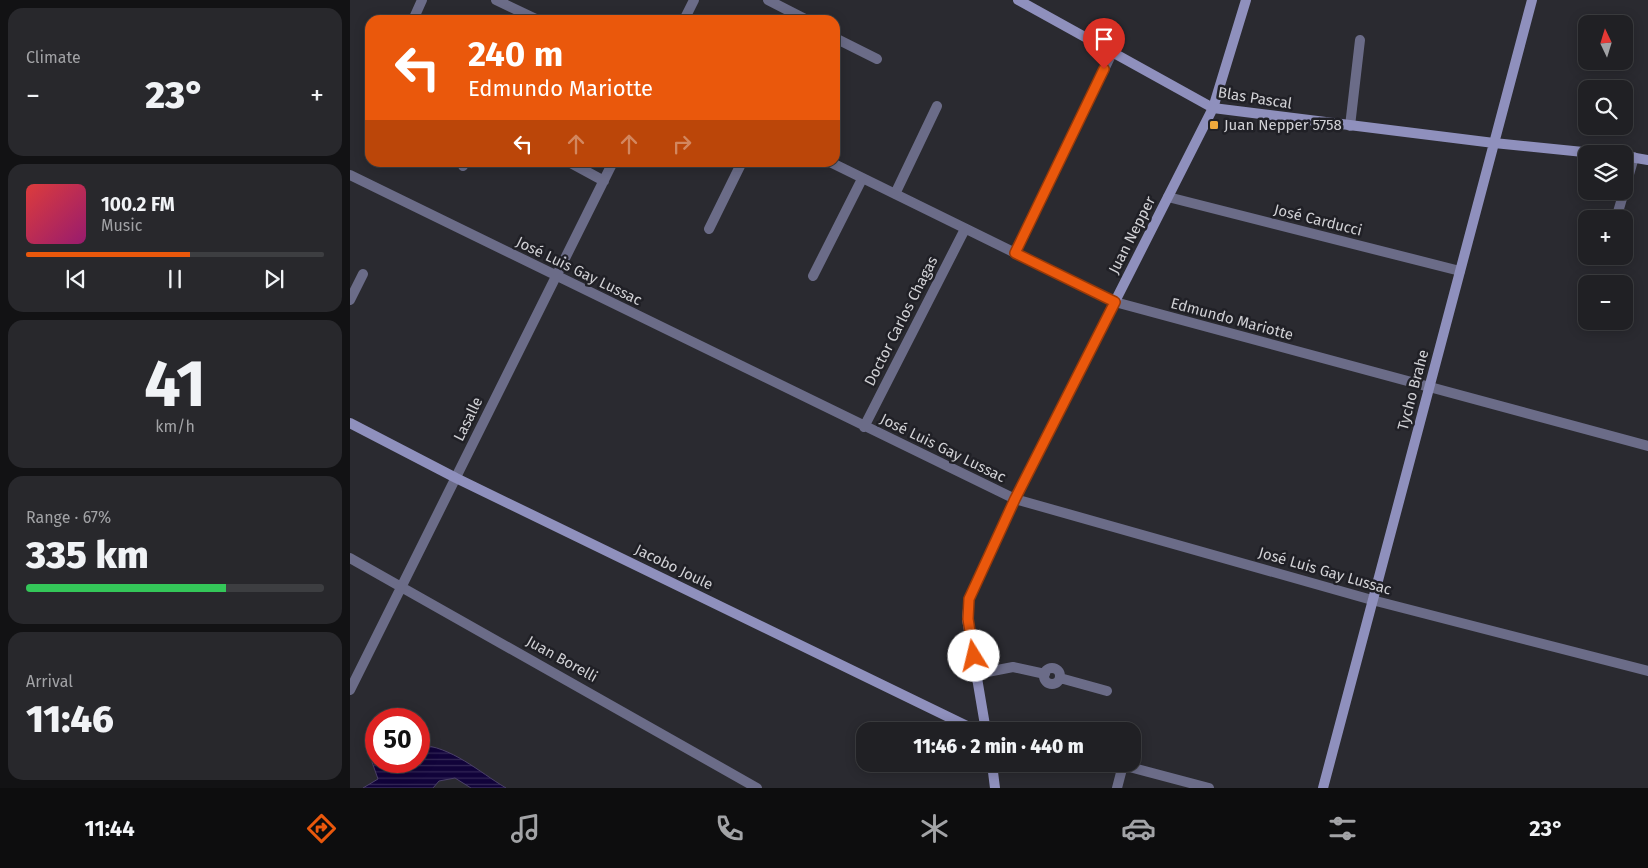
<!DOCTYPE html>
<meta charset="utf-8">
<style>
:root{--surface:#202024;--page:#28282c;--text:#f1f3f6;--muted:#a2a3a6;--line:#3d3e41;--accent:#ea580c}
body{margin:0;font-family:"Fira Sans",sans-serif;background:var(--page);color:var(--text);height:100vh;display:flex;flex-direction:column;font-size:19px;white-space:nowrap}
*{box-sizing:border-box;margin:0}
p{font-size:16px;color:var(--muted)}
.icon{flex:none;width:28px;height:28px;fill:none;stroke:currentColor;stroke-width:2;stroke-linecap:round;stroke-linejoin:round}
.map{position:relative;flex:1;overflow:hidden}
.drawer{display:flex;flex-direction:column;gap:8px;padding:8px;background:#121214;width:350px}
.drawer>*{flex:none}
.top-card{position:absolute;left:15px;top:15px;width:475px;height:152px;border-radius:15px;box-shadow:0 2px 12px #0003,0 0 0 1px var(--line);background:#ea580c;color:#fff;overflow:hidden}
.needle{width:32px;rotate:356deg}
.buttons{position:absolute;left:1228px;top:15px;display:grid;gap:10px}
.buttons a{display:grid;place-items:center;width:55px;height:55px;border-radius:10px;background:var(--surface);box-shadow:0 2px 12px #0003,0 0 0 1px var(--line);font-size:25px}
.speed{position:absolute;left:15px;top:708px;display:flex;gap:10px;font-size:25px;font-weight:700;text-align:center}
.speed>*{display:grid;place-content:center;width:65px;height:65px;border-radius:50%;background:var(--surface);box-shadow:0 2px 12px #0003,0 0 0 1px var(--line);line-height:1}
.speed .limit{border:8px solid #d22;background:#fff;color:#111}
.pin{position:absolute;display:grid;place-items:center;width:42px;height:42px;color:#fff;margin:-51px -21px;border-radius:50% 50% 50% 0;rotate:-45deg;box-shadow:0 0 5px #0007}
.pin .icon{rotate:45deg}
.me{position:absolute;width:55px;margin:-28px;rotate:351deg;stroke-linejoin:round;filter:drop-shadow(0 0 4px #0008)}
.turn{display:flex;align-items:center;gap:18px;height:105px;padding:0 20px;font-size:22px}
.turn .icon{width:65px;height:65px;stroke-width:2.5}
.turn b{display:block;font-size:35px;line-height:42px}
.lanes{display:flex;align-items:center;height:48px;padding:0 20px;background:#0003;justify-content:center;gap:25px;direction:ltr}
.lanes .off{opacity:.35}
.big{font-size:38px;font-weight:800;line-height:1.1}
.drawer .widget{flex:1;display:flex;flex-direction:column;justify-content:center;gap:8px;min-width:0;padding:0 18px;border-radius:15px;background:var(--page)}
.drawer .dial{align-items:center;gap:0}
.dial b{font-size:65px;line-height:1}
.song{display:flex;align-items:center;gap:15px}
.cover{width:60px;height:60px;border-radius:8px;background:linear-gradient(135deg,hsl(0 70% 55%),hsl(320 70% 35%))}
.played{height:5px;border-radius:2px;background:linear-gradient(90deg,var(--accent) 55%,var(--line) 55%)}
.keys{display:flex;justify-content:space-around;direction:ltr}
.heat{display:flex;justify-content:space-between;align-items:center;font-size:28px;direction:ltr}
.charge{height:8px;border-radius:4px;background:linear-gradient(90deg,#34c759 67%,var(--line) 0)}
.trip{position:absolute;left:506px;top:722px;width:285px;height:50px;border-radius:15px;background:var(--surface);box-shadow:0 2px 12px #0003,0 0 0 1px var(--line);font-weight:800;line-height:50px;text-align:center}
.menu{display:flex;height:80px;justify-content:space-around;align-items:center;background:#0d0d0e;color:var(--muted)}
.menu .icon{width:35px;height:35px}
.menu .selected{color:var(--accent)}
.menu b{font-size:22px;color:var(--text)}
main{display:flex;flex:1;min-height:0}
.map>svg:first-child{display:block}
.grass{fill:url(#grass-dots)}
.water{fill:url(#water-rules);stroke:#4b4168}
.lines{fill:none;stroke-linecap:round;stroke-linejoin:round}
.minor{stroke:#6b6c88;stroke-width:10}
.secondary{stroke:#8f90bd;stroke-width:10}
.route-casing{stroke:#983908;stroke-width:12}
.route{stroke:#ea580c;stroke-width:9}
.poi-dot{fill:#eea83c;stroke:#202026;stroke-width:2}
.labels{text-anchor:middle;stroke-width:5;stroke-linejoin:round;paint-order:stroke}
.street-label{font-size:15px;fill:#d1d1d5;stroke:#202026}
.poi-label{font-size:15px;fill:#d1d1d5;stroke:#202026;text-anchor:start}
</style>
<main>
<section class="drawer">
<div class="widget"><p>Climate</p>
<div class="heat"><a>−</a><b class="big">23°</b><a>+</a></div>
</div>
<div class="widget">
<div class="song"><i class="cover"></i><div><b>100.2 FM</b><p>Music</p></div></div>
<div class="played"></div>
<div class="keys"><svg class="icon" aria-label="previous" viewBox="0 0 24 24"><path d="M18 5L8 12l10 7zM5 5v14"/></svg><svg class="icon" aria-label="pause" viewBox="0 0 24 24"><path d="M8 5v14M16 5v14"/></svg><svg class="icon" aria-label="next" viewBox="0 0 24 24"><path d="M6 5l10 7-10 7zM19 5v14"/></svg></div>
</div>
<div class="widget dial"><b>41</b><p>km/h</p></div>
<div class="widget"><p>Range · 67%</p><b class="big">335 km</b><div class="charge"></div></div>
<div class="widget"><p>Arrival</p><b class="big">11:46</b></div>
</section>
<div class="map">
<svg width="1298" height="788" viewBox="0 0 1298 788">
<defs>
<pattern id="grass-dots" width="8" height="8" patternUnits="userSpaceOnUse" patternTransform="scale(1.25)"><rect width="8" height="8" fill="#383761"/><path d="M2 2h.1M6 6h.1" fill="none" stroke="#545377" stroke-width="1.8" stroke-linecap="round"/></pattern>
<pattern id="water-rules" width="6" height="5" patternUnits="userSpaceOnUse" patternTransform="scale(1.25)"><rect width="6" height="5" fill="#11033a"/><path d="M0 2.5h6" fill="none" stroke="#332756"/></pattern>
</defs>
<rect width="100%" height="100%" fill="#2a2a30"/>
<path class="grass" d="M44,761H66L52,770Z"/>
<path class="water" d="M69,745C101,746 129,772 156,788H121L105,778L89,781L83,788H13L28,779L22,762L26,757V761H44L52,770L69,761Z"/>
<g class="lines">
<path class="minor" d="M146,0L188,20
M418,0L457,20
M63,20L72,0
M334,20L344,0
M485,38L527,59
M1000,126L1010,40
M219,162L254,181
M480,162L765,302L1298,446
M113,166L115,162
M0,175L665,499L1022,600L1298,671
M545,194L587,106
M818,197L1110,271
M1266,219L1284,157
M359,229L392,162
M665,253L762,53
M463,276L512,179
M0,300L13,274
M514,427L615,229
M0,558L407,788
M694 676a8 8 0 1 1 16 0a8 8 0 1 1-16 0Z
M627,674L663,667L695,674
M710,678L757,691
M0,690L263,162
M768,764L859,788
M767,788L773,765"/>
<path class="secondary" d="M668,0L863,108L1144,143L1253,154
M1274,156L1298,160
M0,423L106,478L617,726L636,731
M636,731L617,619L619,599L665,499L863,108L896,0
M642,764L645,788
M973,788L1182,0"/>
</g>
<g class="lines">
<defs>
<path id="route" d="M624,656L618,619L619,599L665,499L765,302L665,253L754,69"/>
</defs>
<use href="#route" class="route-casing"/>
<use href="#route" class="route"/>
</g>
<rect class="poi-dot" x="859" y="120" width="10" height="10" rx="2.5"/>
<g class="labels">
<g class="street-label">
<text transform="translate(905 98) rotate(9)" y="5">Blas Pascal</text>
<text transform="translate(968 220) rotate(14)" y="5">José Carducci</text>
<text transform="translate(782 235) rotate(-63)" y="5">Juan Nepper</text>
<text transform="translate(229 271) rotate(26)" y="5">José Luis Gay Lussac</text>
<text transform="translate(882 319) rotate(15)" y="5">Edmundo Mariotte</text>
<text transform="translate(551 321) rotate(-63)" y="5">Doctor Carlos Chagas</text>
<text transform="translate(1063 390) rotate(-75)" y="5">Tycho Brahe</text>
<text transform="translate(118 419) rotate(-64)" y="5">Lasalle</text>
<text transform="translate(593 448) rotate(26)" y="5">José Luis Gay Lussac</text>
<text transform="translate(324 567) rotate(26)" y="5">Jacobo Joule</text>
<text transform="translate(975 571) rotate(16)" y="5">José Luis Gay Lussac</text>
<text transform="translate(212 659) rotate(29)" y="5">Juan Borelli</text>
</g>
<g class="poi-label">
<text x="874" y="130">Juan Nepper 5758</text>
</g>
</g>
</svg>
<div class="buttons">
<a><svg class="needle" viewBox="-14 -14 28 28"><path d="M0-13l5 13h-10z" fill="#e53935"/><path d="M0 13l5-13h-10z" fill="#a2a3a6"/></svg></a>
<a><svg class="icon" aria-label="search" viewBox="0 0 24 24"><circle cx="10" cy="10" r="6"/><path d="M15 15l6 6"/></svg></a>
<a><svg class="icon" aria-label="layers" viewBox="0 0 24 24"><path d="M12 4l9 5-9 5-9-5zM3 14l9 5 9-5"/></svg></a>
<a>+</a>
<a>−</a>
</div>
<div class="speed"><div class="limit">50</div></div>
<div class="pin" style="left:754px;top:69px;background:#d93025"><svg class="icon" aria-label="arrive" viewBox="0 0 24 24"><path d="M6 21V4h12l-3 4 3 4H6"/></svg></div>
<svg class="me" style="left:624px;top:656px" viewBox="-20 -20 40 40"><circle r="19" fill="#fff"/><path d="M0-13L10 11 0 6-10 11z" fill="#ea580c"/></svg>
<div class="trip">11:46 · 2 min · 440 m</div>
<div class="top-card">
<div class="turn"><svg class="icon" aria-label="left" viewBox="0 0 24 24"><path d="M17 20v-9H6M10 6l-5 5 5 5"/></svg><div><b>240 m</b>Edmundo Mariotte</div></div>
<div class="lanes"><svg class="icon" aria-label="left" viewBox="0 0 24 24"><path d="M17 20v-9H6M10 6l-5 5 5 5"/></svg><svg class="icon off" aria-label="ahead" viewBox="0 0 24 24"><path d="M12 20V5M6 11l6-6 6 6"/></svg><svg class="icon off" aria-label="ahead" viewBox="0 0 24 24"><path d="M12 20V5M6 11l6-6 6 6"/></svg><svg class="icon off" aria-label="right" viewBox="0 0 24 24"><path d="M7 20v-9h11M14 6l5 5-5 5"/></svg></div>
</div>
</div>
</main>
<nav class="menu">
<b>11:44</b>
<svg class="icon selected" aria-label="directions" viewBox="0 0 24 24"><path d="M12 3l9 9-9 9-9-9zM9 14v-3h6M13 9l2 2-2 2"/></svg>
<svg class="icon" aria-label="music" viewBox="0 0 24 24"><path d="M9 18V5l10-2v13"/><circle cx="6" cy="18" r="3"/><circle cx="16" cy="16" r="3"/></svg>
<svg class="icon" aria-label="phone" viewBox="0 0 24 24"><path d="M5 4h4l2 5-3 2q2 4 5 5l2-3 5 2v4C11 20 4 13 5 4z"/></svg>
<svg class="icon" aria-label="climate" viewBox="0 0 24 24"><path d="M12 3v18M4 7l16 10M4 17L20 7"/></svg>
<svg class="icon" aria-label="car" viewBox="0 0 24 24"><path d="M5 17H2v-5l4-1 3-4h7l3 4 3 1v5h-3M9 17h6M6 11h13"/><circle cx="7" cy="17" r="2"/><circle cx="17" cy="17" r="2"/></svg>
<svg class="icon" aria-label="filters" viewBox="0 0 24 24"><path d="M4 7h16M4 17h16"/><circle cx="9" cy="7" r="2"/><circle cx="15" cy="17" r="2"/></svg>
<b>23°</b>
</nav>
